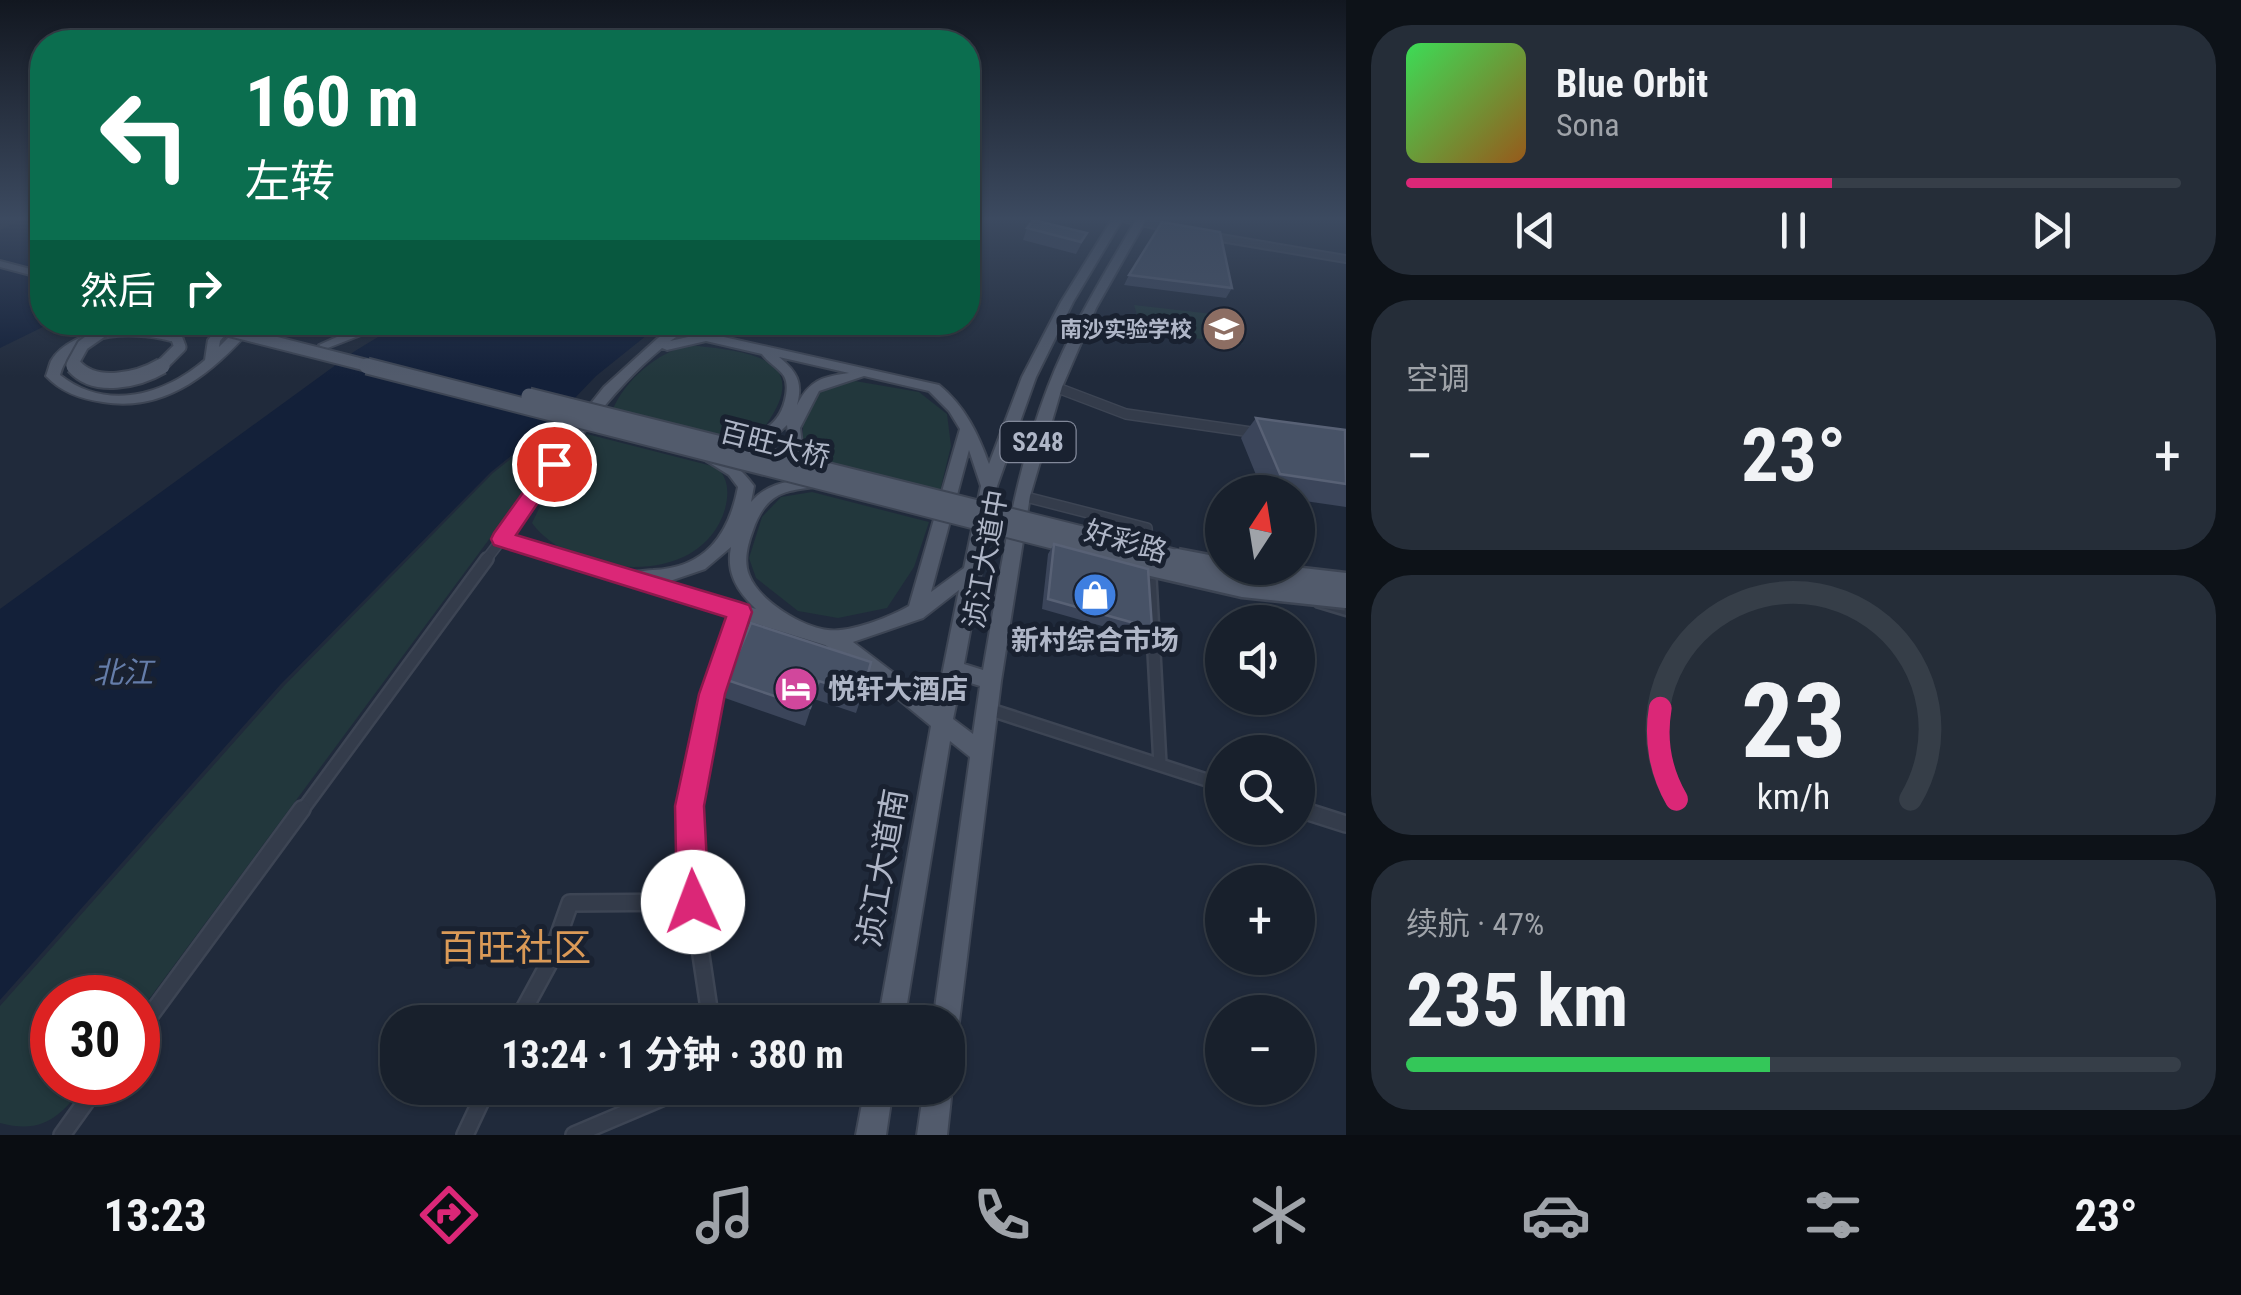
<!DOCTYPE html>
<html lang="zh">
<meta charset="utf-8">
<style>
:root{--surface:#18202c;--page:#252d38;--text:#f1f3f6;--muted:#9fa3a9;--line:#363e48;--accent:#db2777}
body{margin:0;font-family:"Roboto Condensed","Noto Sans SC",sans-serif;background:var(--page);color:var(--text);height:100vh;display:flex;flex-direction:column;font-size:38px;white-space:nowrap}
*{box-sizing:border-box;margin:0}
p{font-size:32px;color:var(--muted)}
.icon{flex:none;width:55px;height:55px;fill:none;stroke:currentColor;stroke-width:2;stroke-linecap:round;stroke-linejoin:round}
.map{position:relative;flex:1;overflow:hidden}
.panel{display:flex;flex-direction:column;gap:25px;padding:25px;background:#0d1218;width:895px}
.panel>*{flex:none}
.guide{position:absolute;left:30px;top:30px;width:950px;height:305px;border-radius:40px;box-shadow:0 2px 8px #0004,0 0 0 2px var(--line);background:#0b6e4f;color:#fff;overflow:hidden}
.needle{width:65px;rotate:12deg}
.tools{position:absolute;left:1205px;top:475px;display:grid;gap:20px}
.tools a{display:grid;place-items:center;width:110px;height:110px;border-radius:50%;background:var(--surface);box-shadow:0 2px 8px #0004,0 0 0 2px var(--line);font-size:50px}
.speed{position:absolute;left:30px;top:975px;display:flex;gap:20px;font-size:50px;font-weight:700;text-align:center}
.speed>*{display:grid;place-content:center;width:130px;height:130px;border-radius:50%;background:var(--surface);box-shadow:0 2px 8px #0004,0 0 0 2px var(--line);line-height:1}
.speed .limit{border:15px solid #d22;background:#fff;color:#111}
.pin{position:absolute;display:grid;place-items:center;width:85px;height:85px;color:#fff;margin:-42px;border:5px solid #fff;border-radius:50%;box-shadow:0 2px 10px #0007}
.me{position:absolute;width:110px;margin:-55px;rotate:358deg;stroke-linejoin:round;filter:drop-shadow(0 0 8px #0008)}
.turn{display:flex;align-items:center;gap:35px;height:210px;padding:0 50px;font-size:45px}
.turn .icon{width:130px;height:130px;stroke-width:2.5}
.turn b{display:block;font-size:70px;line-height:85px}
.then{display:flex;align-items:center;height:95px;padding:0 50px;background:#0003;gap:20px;font-size:38px}
.big{font-size:75px;font-weight:700;line-height:1.1}
.panel .tile{flex:1;display:flex;flex-direction:column;justify-content:center;gap:15px;min-width:0;padding:0 35px;border-radius:40px;background:var(--page)}
.panel .dial{align-items:center;gap:0}
.dial svg{height:260px;overflow:visible;fill:none;stroke:var(--line);stroke-width:7;stroke-linecap:round;text-anchor:middle}
.dial text{fill:var(--text);stroke:none}
.song{display:flex;align-items:center;gap:30px}
.cover{width:120px;height:120px;border-radius:15px;background:linear-gradient(135deg,hsl(130 70% 55%),hsl(30 70% 35%))}
.played{height:10px;border-radius:5px;background:linear-gradient(90deg,var(--accent) 55%,var(--line) 55%)}
.keys{display:flex;justify-content:space-around;direction:ltr}
.heat{display:flex;justify-content:space-between;align-items:center;font-size:55px;direction:ltr}
.charge{height:15px;border-radius:8px;background:linear-gradient(90deg,#34c759 47%,var(--line) 0)}
.trip{position:absolute;left:380px;top:1005px;width:585px;height:100px;border-radius:40px;background:var(--surface);box-shadow:0 2px 8px #0004,0 0 0 2px var(--line);font-weight:700;line-height:100px;text-align:center}
.dock{display:flex;height:160px;justify-content:space-around;align-items:center;background:#0a0d12;color:var(--muted)}
.dock .icon{width:70px;height:70px}
.dock .selected{color:var(--accent)}
.dock b{font-size:45px;color:var(--text)}
main{display:flex;flex:1;min-height:0}
.map>svg:first-child{display:block}
.green{fill:#22373c}
.water{fill:#132039}
.lines{fill:none;stroke-linecap:round;stroke-linejoin:round}
.minor-far3-casing{stroke:#3d4554;stroke-width:10}
.minor-far2-casing{stroke:#3d4554;stroke-width:12}
.minor-far1-casing{stroke:#3d4554;stroke-width:16}
.minor-casing{stroke:#3d4554;stroke-width:20}
.tertiary-casing{stroke:#3d4554;stroke-width:5}
.primary-casing{stroke:#3d4554;stroke-width:4}
.minor-far3{stroke:#343c4b;stroke-width:6}
.minor-far2{stroke:#343c4b;stroke-width:9}
.minor-far1{stroke:#343c4b;stroke-width:11}
.minor{stroke:#343c4b;stroke-width:15}
.tertiary{fill:#343c4b;fill-rule:evenodd}
.primary{fill:#525b6c;fill-rule:evenodd}
.primary-bridge-far2-casing{stroke:#3d4554;stroke-width:15;stroke-linecap:butt}
.primary-bridge-far1-casing{stroke:#3d4554;stroke-width:19;stroke-linecap:butt}
.primary-bridge-casing{stroke:#3d4554;stroke-width:25;stroke-linecap:butt}
.primary-bridge-far2{stroke:#525b6c;stroke-width:11}
.primary-bridge-far1{stroke:#525b6c;stroke-width:15}
.primary-bridge{stroke:#525b6c;stroke-width:20}
.wall{fill:#3b455a}
.building{fill:#475266;stroke:#586175;stroke-width:2.5}
.route{fill:#db2777;stroke:#8e194d;stroke-width:2.5}
.labels{text-anchor:middle;stroke-width:10;stroke-linejoin:round;paint-order:stroke}
.far-poi-label{font-size:22px;font-weight:bold;fill:#afb6c7;stroke:#192130;text-anchor:end}
.shield{fill:#192130;stroke:#82899a;stroke-width:2.5}
.shield-label{font-size:25px;font-weight:bold;fill:#afb6c7}
.street-label{font-size:28px;fill:#afb6c7;stroke:#192130}
.poi-label{font-size:28px;font-weight:bold;fill:#afb6c7;stroke:#192130}
.water-label{font-size:30px;font-style:italic;fill:#657da9;stroke:#192130}
.near-street-label{font-size:32px;fill:#afb6c7;stroke:#192130}
.near-quarter-label{font-size:38px;fill:#db9a57;stroke:#192130}
</style>
<main>
<div class="map">
<svg width="1346" height="1135" viewBox="0 0 1346 1135">
<rect width="100%" height="100%" fill="#202a3b"/>
<path class="green" d="M1134,305L1230,316L1243,344L1142,332Z
M689,345C741,351 816,355 766,425L731,437L613,409C625,380 658,352 689,345Z
M855,381L919,392L947,414L951,446L940,491L834,464L803,444V424L816,392Z
M587,434L716,467C729,478 729,493 725,509C701,591 571,577 532,523L552,482Z
M533,441L558,446L138,1014V998H52V1082L86,1083C62,1115 44,1135 0,1123V1006L284,686L493,473Z
M812,492L929,522L914,567L887,608L838,618L798,611L756,578L749,558L762,517L781,497Z"/>
<path class="water" d="M25,218H42V322L51,323L0,348V230Z
M401,323H662L596,376L546,428L491,472L280,685L0,1000V609L355,351Z"/>
<g class="lines">
<defs>
<path id="minor-far3" d="M1124,218L1173,229
M1209,236L1346,259"/>
<path id="minor-far2" d="M1055,387L1126,414L1258,433
M1022,496L1147,528L1149,561
M485,561L502,539"/>
<path id="minor-far1" d="M1149,559L1160,764
M988,709L1222,785
M1298,809L1307,812
M301,812L487,559
M689,812L701,734L740,612"/>
<path id="minor" d="M689,809L691,888L711,1022
M1299,809L1346,824
M517,1022L548,965L570,903L693,902
M138,1032L302,809
M62,1135L100,1082
M465,1135L487,1088
M574,1135L685,1088"/>
<path id="tertiary" d="M1321,596L1346,603V615L1316,606L1314,602L1316,598Z"/>
<path id="primary" d="M1113,218H1123L1073,302L1036,377L997,486L964,664L983,670C1000,575 1013,478 1048,387C1071,327 1105,273 1137,218H1147L1096,308L1062,387L1030,496L1001,681L959,1022L955,1031L948,1035V1022H933L970,757L950,741L904,1022H878L931,726L854,663L825,645L496,543L494,539L558,445L604,387L658,338L683,322H699L670,341L706,333L939,385C965,406 978,434 989,464L1022,377L1061,302ZM706,341L762,354C767,362 778,367 784,376C788,383 787,392 785,400C777,433 750,435 722,441L720,444L722,447C746,451 770,443 787,425L790,450L817,474H827L830,470L827,466L802,445L800,428L819,391L864,376L929,391L949,411L960,429L909,606C890,617 850,633 828,630C802,627 759,601 749,575C743,561 748,543 753,530C757,518 764,505 774,498C787,489 804,489 819,486L821,482L813,477C790,481 767,483 751,502L754,486C742,470 729,458 710,451L702,456L705,460L729,475L738,487C729,535 705,568 653,570C646,570 638,573 631,571C591,564 551,548 513,536C558,469 599,400 662,348L667,350ZM779,357L849,373C821,377 810,380 797,405C803,382 797,372 779,357ZM969,450L981,486L964,568L931,592ZM731,547C726,573 737,591 756,609L667,582L705,569ZM959,590L936,705L853,642L923,618ZM961,680L980,686L973,734L953,719Z
M0,261L42,272V278L0,267Z
M222,322H235L220,341L219,347L244,322H257C217,369 168,413 103,402C81,399 61,392 46,376C47,374 50,363 51,361C71,326 153,317 183,339L177,343C141,331 72,328 60,375C107,412 164,395 205,360L208,340Z
M285,322L324,325L366,322L324,333Z
M357,328L363,332L361,335L325,349L319,345Z
M948,1078L952,1088L947,1135H917L924,1088H948Z
M865,1088H893L886,1135H856Z"/>
</defs>
<use href="#minor-far3" class="minor-far3-casing"/>
<use href="#minor-far2" class="minor-far2-casing"/>
<use href="#minor-far1" class="minor-far1-casing"/>
<use href="#minor" class="minor-casing"/>
<use href="#tertiary" class="tertiary-casing"/>
<use href="#primary" class="primary-casing"/>
<use href="#minor-far3" class="minor-far3"/>
<use href="#minor-far2" class="minor-far2"/>
<use href="#minor-far1" class="minor-far1"/>
<use href="#minor" class="minor"/>
<use href="#tertiary" class="tertiary"/>
<use href="#primary" class="primary"/>
<defs>
<path id="primary-bridge-far2" d="M196,322L377,368
M76,368L73,363L83,345L109,327
M159,368L180,347L177,339"/>
<path id="primary-bridge-far1" d="M74,366C95,390 138,380 162,366
M367,366L1131,561
M529,396L1190,561"/>
<path id="primary-bridge" d="M1121,559L1243,587L1346,598
M1177,559L1240,571L1346,583"/>
</defs>
<use href="#primary-bridge-far2" class="primary-bridge-far2-casing"/>
<use href="#primary-bridge-far1" class="primary-bridge-far1-casing"/>
<use href="#primary-bridge" class="primary-bridge-casing"/>
<use href="#primary-bridge-far2" class="primary-bridge-far2"/>
<use href="#primary-bridge-far1" class="primary-bridge-far1"/>
<use href="#primary-bridge" class="primary-bridge"/>
</g>
<path class="wall" d="M1027,228L1087,233L1076,254L1023,240Z
M1129,275L1232,288L1226,298L1124,285Z
M1256,418L1346,432V507L1298,500V492H1263L1241,438Z
M1054,544L1152,628L1144,638L1042,609L1048,554Z
M751,623L862,695L856,713L814,699L805,726L725,698L727,680Z"/>
<path class="building" d="M1033,220L1087,233L1081,242L1027,228Z
M1162,222L1220,232L1232,288L1129,275Z
M1256,418L1345,430L1346,484L1280,474Z
M1054,544L1148,569L1152,628L1048,599Z
M751,623L871,662L862,695L819,681L810,708L727,680Z"/>
<linearGradient id="sky" x2="0" y2="1"><stop stop-color="#121720"/><stop offset="0.58" stop-color="#3c4a60"/><stop offset="1" stop-color="#3c4a60" stop-opacity="0"/></linearGradient>
<rect width="1346" height="377" fill="url(#sky)"/>
<path class="route" d="M554,457L564,464L516,535L740,602L749,605L752,612L725,694L704,806L709,902L704,913L693,918L682,913L677,902L675,806L699,694L726,617L494,545L491,539L494,533L547,459Z"/>
<defs>
<symbol id="school-disc" viewBox="-11 -11 22 22"><circle r="9.5" fill="#8d6e63" stroke="#192130"/><path d="M0-5L7-2L0 1L-7-2ZM-4 1L0 2.5L4 1V4Q0 6-4 4Z" fill="#fff"/></symbol>
<symbol id="shop-disc" viewBox="-11 -11 22 22"><circle r="9.5" fill="#3f7fe0" stroke="#192130"/><path d="M-5-2.5h2.3a2.7 3.5 0 0 1 5.4 0H5L5.5 6h-11ZM-1.5-2.5h3a1.5 2.3 0 0 0-3 0Z" fill="#fff"/></symbol>
<symbol id="hotel-disc" viewBox="-11 -11 22 22"><circle r="9.5" fill="#d1479c" stroke="#192130"/><path d="M-6-4.5h1.5V1H6V5H4.5V3h-9V5H-6ZM-4 0a1.8 1.8 0 1 1 3.6 0ZM.5 0V-2.5h3Q6-2.5 6 0Z" fill="#fff"/></symbol>
</defs>
<g fill-rule="evenodd">
<use href="#school-disc" x="1199" y="304" width="50" height="50"/>
<use href="#shop-disc" x="1070" y="570" width="50" height="50"/>
<use href="#hotel-disc" x="771" y="664" width="50" height="50"/>
</g>
<g class="labels">
<g class="far-poi-label">
<text x="1192" y="337">南沙实验学校</text>
</g>
<rect class="shield" x="1000.5" y="422" width="75" height="40" rx="8"/>
<g class="shield-label">
<text x="1038" y="451">S248</text>
</g>
<g class="street-label">
<text transform="translate(775 444) rotate(14)" y="10">百旺大桥</text>
<text transform="translate(1126 541) rotate(16)" y="10">好彩路</text>
<text transform="translate(985 559) rotate(-80)" y="10">浈江大道中</text>
</g>
<g class="poi-label">
<text x="1095" y="650">新村综合市场</text>
<text x="828" y="699" text-anchor="start">悦轩大酒店</text>
</g>
<g class="water-label">
<text x="123" y="683">北江</text>
</g>
<g class="near-street-label">
<text transform="translate(882 868) rotate(-80)" y="11">浈江大道南</text>
</g>
<g class="near-quarter-label">
<text x="515" y="961">百旺社区</text>
</g>
</g>
</svg>
<div class="tools">
<a><svg class="needle" viewBox="-14 -14 28 28"><path d="M0-13l5 13h-10z" fill="#e53935"/><path d="M0 13l5-13h-10z" fill="#9fa3a9"/></svg></a>
<a><svg class="icon" aria-label="sound" viewBox="0 0 24 24"><path d="M4 9h4l5-4v14l-5-4H4zM17 9q2 3 0 6"/></svg></a>
<a><svg class="icon" aria-label="search" viewBox="0 0 24 24"><circle cx="10" cy="10" r="6"/><path d="M15 15l6 6"/></svg></a>
<a>+</a>
<a>−</a>
</div>
<div class="speed"><div class="limit">30</div></div>
<div class="pin" style="left:554px;top:464px;background:#d93025"><svg class="icon" aria-label="arrive" viewBox="0 0 24 24"><path d="M6 21V4h12l-3 4 3 4H6"/></svg></div>
<svg class="me" style="left:693px;top:902px" viewBox="-20 -20 40 40"><circle r="19" fill="#fff"/><path d="M0-13L10 11 0 6-10 11z" fill="#db2777"/></svg>
<div class="trip">13:24 · 1 分钟 · 380 m</div>
<div class="guide">
<div class="turn"><svg class="icon" aria-label="left" viewBox="0 0 24 24"><path d="M17 20v-9H6M10 6l-5 5 5 5"/></svg><div><b>160 m</b>左转</div></div>
<div class="then">然后<svg class="icon" aria-label="right" viewBox="0 0 24 24"><path d="M7 20v-9h11M14 6l5 5-5 5"/></svg></div>
</div>
</div>
<section class="panel">
<div class="tile">
<div class="song"><i class="cover"></i><div><b>Blue Orbit</b><p>Sona</p></div></div>
<div class="played"></div>
<div class="keys"><svg class="icon" aria-label="previous" viewBox="0 0 24 24"><path d="M18 5L8 12l10 7zM5 5v14"/></svg><svg class="icon" aria-label="pause" viewBox="0 0 24 24"><path d="M8 5v14M16 5v14"/></svg><svg class="icon" aria-label="next" viewBox="0 0 24 24"><path d="M6 5l10 7-10 7zM19 5v14"/></svg></div>
</div>
<div class="tile"><p>空调</p>
<div class="heat"><a>−</a><b class="big">23°</b><a>+</a></div>
</div>
<div class="tile dial"><svg viewBox="0 0 100 80">
<path d="M14 69A42 42 0 1 1 86 69"/>
<path d="M14 69A42 42 0 0 1 9 41" stroke="#db2777"/>
<text x="50" y="56" font-size="32" font-weight="700">23</text>
<text x="50" y="72" font-size="11">km/h</text>
</svg></div>
<div class="tile"><p>续航 · 47%</p><b class="big">235 km</b><div class="charge"></div></div>
</section>
</main>
<nav class="dock">
<b>13:23</b>
<svg class="icon selected" aria-label="directions" viewBox="0 0 24 24"><path d="M12 3l9 9-9 9-9-9zM9 14v-3h6M13 9l2 2-2 2"/></svg>
<svg class="icon" aria-label="music" viewBox="0 0 24 24"><path d="M9 18V5l10-2v13"/><circle cx="6" cy="18" r="3"/><circle cx="16" cy="16" r="3"/></svg>
<svg class="icon" aria-label="phone" viewBox="0 0 24 24"><path d="M5 4h4l2 5-3 2q2 4 5 5l2-3 5 2v4C11 20 4 13 5 4z"/></svg>
<svg class="icon" aria-label="climate" viewBox="0 0 24 24"><path d="M12 3v18M4 7l16 10M4 17L20 7"/></svg>
<svg class="icon" aria-label="car" viewBox="0 0 24 24"><path d="M5 17H2v-5l4-1 3-4h7l3 4 3 1v5h-3M9 17h6M6 11h13"/><circle cx="7" cy="17" r="2"/><circle cx="17" cy="17" r="2"/></svg>
<svg class="icon" aria-label="filters" viewBox="0 0 24 24"><path d="M4 7h16M4 17h16"/><circle cx="9" cy="7" r="2"/><circle cx="15" cy="17" r="2"/></svg>
<b>23°</b>
</nav>
